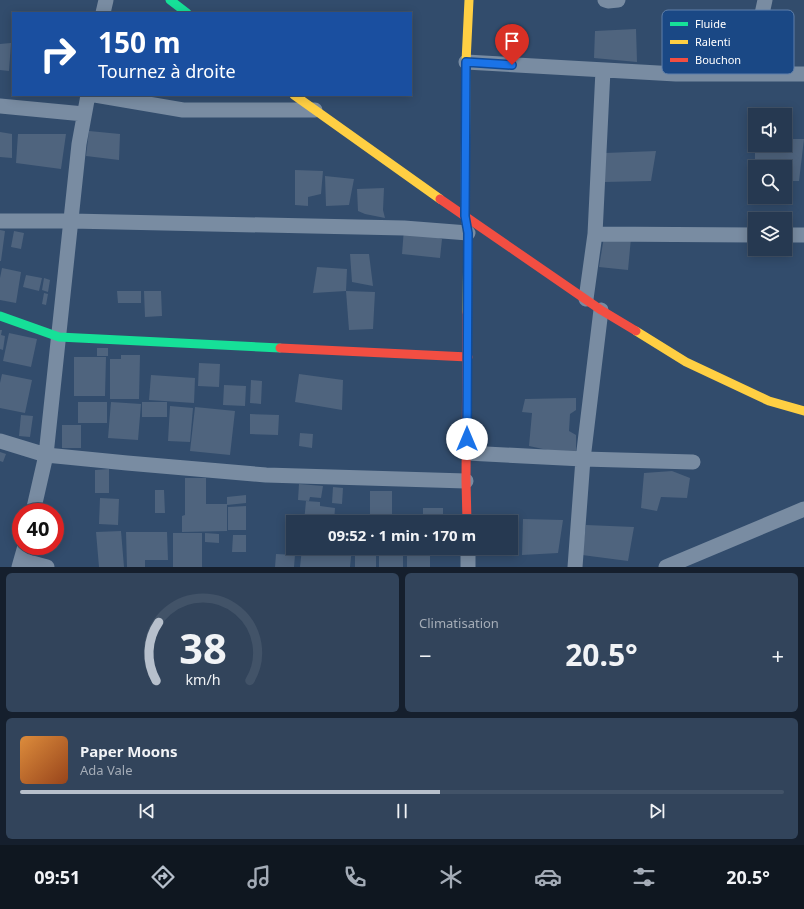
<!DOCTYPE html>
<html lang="fr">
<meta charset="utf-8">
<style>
:root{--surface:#263951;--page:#32445b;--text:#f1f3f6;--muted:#a4acb7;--line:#425368;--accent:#b7c0cc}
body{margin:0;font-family:"Noto Sans",sans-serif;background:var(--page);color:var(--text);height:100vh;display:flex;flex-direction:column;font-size:15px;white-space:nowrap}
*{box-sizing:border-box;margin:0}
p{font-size:13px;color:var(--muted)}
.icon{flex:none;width:22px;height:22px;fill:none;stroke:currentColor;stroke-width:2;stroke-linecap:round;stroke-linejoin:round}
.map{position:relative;height:567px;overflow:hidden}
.details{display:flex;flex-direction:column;gap:6px;padding:6px;background:#151f2d;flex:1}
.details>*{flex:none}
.hud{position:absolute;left:12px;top:12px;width:400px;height:84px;border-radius:0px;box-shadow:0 2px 10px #0003,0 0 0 1px var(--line);background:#1a4fa0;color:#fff;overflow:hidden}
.tools{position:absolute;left:748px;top:108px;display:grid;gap:8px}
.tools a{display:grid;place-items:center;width:44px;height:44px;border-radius:0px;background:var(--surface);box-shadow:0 2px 10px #0003,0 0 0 1px var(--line);font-size:20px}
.speed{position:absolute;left:12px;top:503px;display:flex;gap:8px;font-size:20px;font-weight:700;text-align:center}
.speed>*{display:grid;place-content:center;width:52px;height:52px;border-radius:50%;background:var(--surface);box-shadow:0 2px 10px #0003,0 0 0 1px var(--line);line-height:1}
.speed .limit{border:6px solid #d22;background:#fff;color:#111}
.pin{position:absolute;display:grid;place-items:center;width:34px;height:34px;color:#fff;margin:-41px -17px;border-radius:50% 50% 50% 0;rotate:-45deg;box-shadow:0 0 4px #0007}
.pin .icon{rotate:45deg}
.me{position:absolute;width:44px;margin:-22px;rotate:0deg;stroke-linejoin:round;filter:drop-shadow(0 0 3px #0008)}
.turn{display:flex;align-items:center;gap:14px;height:84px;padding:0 20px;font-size:18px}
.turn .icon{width:52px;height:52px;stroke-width:2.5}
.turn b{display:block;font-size:28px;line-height:34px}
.big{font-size:30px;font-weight:700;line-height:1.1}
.details .widget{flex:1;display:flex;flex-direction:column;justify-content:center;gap:6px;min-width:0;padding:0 14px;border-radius:6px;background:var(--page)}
.details .dial{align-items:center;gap:0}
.dial svg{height:104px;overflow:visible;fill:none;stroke:var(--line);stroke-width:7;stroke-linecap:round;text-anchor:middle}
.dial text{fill:var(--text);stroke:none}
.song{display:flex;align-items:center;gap:12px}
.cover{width:48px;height:48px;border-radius:6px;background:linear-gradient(135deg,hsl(30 70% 55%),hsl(20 70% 35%))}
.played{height:4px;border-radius:2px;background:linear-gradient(90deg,var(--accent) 55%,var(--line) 55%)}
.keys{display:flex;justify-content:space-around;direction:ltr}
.heat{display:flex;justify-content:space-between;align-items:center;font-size:22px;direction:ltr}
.details .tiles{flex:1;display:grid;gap:6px;grid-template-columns:1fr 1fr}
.widget:last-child{grid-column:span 2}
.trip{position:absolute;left:286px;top:515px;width:232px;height:40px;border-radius:0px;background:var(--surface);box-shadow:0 2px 10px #0003,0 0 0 1px var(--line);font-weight:700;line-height:40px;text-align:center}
.tabs{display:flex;height:64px;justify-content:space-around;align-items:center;background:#0f1720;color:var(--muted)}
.tabs .icon{width:28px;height:28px}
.tabs .active{color:var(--accent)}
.tabs b{font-size:18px;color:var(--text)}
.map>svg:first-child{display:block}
.building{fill:#4f647e}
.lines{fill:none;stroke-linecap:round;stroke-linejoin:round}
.street{stroke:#798ca2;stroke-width:15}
.fast{stroke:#16e098;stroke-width:9}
.slow{stroke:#ffcf43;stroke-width:9}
.jam{stroke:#f24e42;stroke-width:9}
.route-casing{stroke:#114b97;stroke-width:10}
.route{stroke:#1a73e8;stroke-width:7}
.key{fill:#1a4885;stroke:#5f7faa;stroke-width:1}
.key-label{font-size:11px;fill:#fff}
</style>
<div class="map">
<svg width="804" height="567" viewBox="0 0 804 567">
<rect width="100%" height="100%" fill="#324c6c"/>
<path class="building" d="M636,29L637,62L594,58L595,31Z
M11,43L9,71L0,70V44Z
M786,109V115H755V136H752V110Z
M89,131L120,134L119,160L86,156Z
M0,132L12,134V158L0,157Z
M18,134H66L61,169L16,163Z
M785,139H804L799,181H785V167H755V145H785Z
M656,151L651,181L604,182L605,153Z
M295,170L323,171L321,194L308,197V206L295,205Z
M325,176L354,179L349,205L326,206Z
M384,188L383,210L385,218L365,214L358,211L357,189Z
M404,228L442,239L440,258L402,254Z
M0,230L5,231L1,261H0Z
M14,231L24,233L21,249L11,247Z
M604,237L631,238L628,270L599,267Z
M350,254H369L373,286L352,282Z
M317,267L347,269L346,291L375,292L373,329L349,330L346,291L313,293Z
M2,268L21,272L16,303L0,300V278Z
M26,275L42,278L39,291L23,287Z
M44,278L50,280L48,292L42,290Z
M117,291H141V303H118Z
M144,291H161L162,316L145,317Z
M44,293L48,294L46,305L42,304Z
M0,330H2L1,335L5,336L3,350L0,349Z
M9,333L37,339L31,367L3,361Z
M97,348H108V356H97Z
M121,355H140L139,399H110V359H121Z
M74,357H106L105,396H74Z
M199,363L220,364L219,387L198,386Z
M2,374L32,380L25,413L0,408V383Z
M299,374L343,380L342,410L295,402Z
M151,375L195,378L194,403L149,400Z
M251,380L262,381L261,404L250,403Z
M224,385L246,386L245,406L223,405Z
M576,398V410L570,414L569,431L576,435V452L566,454L529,446L532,413L522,412L525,399Z
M78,402H107V423H78Z
M111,402L141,404L138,440L108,438Z
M142,402H167V417H142Z
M170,406L193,408L190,442L168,441Z
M195,407L235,411L230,455L190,451Z
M250,414L279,415L278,435L250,434Z
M21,415L33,416L30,437L19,436Z
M62,425H81V448H62Z
M300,433L313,434L312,448L299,446Z
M0,452L6,454L3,462L0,461Z
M109,469V493H95V470Z
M672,471L690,478L687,498L661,497L657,511L641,508L644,473Z
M185,478H206V504H227V531L182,532V516L185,515Z
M299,484L323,486L321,498L310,497L309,501L298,500Z
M333,487L343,488L342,504L332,503Z
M155,490H164L165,513H155Z
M370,491H392V520H370Z
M246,495V503L227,505V497Z
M100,498L119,499L118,525L99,524Z
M306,501L320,502V506L335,508L334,522H304Z
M246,506V530H228V507Z
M423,508H443V522H423Z
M404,516H411V522H404Z
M523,519L563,520L558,553L522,555Z
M586,525L634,527L628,561L582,555Z
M121,531L124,567H99L96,532Z
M126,532H167L168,560H145V567H127Z
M173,533H202V567H173Z
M205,533L219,534V543L205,542Z
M233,535H246V552H232Z
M302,548H352L350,567H300Z
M355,548H376V567H355Z
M379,548H403V567H379Z
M407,548H430V567H407Z
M276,554L295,555L294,567H275Z"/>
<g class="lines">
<path class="street" d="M605,0L608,1L618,0
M103,13L106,0
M466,62L676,74H804
M749,74L765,0
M95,95L183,110H315
M0,106L84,114
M0,221H71L404,228L468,233
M595,234L755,235
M785,235H804
M586,299L595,234L603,70
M0,441L46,455L127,463L266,475L466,481
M467,453L583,459L693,462
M33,512L46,455L79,144L88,95
M468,548V567
M21,560L47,567
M19,567L25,546
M575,567L583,459L601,310
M666,567L804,509"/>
<path class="fast" d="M170,0L187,13
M0,316L59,337L280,348"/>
<path class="slow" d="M294,95L440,199
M467,312L468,233L465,216L466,62L469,0
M636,331L686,362L769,401L804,411"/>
<path class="jam" d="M440,199L601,310L636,331
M280,348L468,357
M467,522L466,481L467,312"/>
</g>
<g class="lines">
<defs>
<path id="route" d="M467,439L468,233L465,216L466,62L512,65"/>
</defs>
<use href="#route" class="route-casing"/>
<use href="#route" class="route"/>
</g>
<rect x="662" y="10" width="132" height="64" rx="6" class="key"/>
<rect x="670" y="22" width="18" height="4" fill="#16e098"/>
<rect x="670" y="40" width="18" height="4" fill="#ffcf43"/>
<rect x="670" y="58" width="18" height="4" fill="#f24e42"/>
<g class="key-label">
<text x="695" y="28">Fluide</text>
<text x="695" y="46">Ralenti</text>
<text x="695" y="64">Bouchon</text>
</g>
</svg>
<div class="tools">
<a><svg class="icon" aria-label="sound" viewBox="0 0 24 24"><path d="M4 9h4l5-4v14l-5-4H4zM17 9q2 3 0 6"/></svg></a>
<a><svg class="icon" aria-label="search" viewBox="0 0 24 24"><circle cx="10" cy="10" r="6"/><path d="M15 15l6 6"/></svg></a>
<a><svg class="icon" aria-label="layers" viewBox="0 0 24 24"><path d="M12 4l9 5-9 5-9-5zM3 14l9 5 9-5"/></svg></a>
</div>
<div class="speed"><div class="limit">40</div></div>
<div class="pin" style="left:512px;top:65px;background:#d93025"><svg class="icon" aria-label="arrive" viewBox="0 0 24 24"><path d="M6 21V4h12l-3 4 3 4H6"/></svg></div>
<svg class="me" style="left:467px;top:439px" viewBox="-20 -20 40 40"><circle r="19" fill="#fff"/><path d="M0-13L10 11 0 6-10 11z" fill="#1a73e8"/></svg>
<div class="trip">09:52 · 1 min · 170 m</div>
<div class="hud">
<div class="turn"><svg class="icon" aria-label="right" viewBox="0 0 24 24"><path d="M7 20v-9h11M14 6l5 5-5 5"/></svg><div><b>150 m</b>Tournez à droite</div></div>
</div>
</div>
<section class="details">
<div class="tiles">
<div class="widget dial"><svg viewBox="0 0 100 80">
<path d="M14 69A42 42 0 1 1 86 69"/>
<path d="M14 69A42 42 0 0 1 16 24" stroke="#b7c0cc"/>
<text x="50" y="56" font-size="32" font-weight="700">38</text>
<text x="50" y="72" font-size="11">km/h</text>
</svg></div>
<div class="widget"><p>Climatisation</p>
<div class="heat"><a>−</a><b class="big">20.5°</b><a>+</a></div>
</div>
<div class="widget">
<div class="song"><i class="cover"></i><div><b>Paper Moons</b><p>Ada Vale</p></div></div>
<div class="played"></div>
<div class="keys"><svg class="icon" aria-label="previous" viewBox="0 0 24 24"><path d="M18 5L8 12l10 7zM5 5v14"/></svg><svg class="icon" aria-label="pause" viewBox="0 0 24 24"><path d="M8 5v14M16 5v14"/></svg><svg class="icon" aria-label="next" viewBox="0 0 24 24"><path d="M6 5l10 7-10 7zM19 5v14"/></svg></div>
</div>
</div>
</section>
<nav class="tabs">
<b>09:51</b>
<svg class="icon active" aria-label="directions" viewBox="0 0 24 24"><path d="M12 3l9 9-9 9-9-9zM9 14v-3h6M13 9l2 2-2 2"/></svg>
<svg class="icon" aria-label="music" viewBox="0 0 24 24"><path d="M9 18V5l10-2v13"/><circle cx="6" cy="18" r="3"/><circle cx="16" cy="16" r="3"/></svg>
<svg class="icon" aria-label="phone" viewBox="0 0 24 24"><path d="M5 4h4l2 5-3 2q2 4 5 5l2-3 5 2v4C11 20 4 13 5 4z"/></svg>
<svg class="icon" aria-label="climate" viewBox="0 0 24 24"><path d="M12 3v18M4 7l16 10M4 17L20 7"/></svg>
<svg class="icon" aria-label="car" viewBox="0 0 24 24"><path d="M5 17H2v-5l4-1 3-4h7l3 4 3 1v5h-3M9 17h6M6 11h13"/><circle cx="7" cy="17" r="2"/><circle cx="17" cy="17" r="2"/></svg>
<svg class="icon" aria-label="filters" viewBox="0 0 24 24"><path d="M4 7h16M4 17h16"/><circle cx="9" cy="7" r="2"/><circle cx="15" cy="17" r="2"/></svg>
<b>20.5°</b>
</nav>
